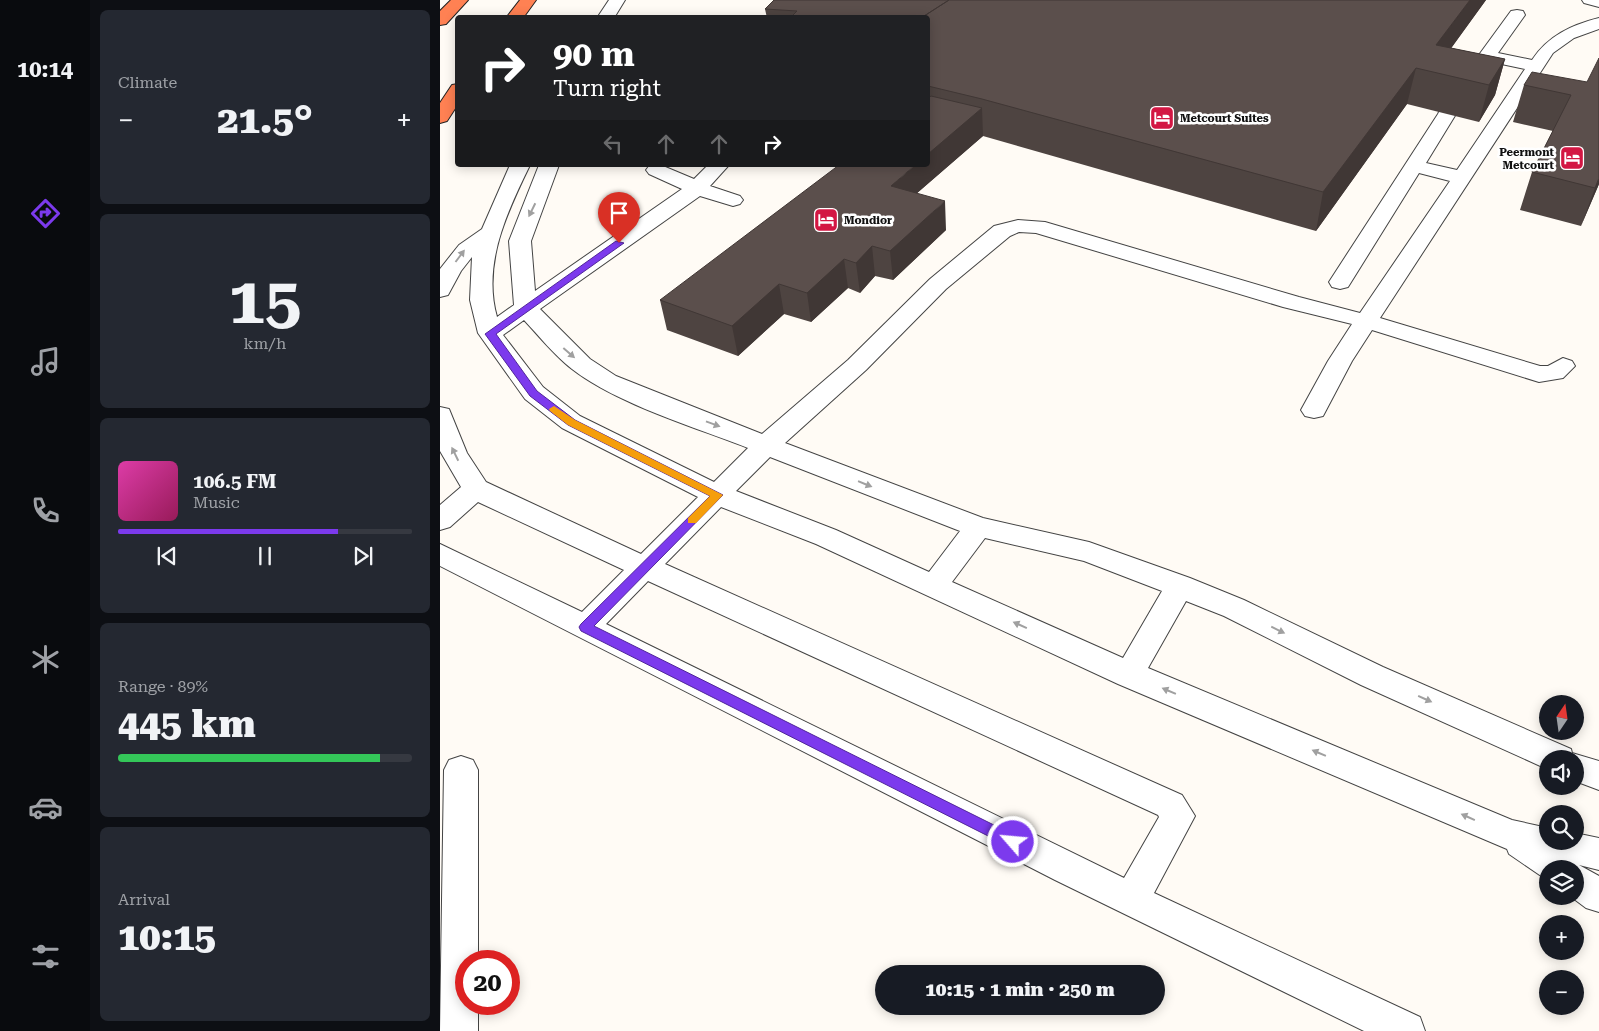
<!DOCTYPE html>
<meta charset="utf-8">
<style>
:root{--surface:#171b24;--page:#242831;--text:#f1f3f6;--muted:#9ea1a6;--line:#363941;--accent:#7c3aed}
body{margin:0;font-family:"Roboto Serif",serif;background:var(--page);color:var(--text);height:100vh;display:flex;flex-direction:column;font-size:19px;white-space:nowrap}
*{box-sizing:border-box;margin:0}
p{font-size:16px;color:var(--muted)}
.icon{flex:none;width:28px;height:28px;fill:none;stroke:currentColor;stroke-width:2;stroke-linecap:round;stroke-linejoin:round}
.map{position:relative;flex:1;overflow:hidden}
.sheet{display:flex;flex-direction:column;gap:10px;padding:10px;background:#0d0f14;width:350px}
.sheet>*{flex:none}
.top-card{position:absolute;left:15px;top:15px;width:475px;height:152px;border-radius:5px;box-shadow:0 2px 12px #0003;background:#202124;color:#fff;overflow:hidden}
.needle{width:32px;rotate:13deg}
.fabs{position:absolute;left:1099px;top:695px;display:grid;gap:10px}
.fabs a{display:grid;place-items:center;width:45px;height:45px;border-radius:50%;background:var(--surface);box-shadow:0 2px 12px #0003;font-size:25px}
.speed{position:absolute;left:15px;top:950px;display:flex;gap:10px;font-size:25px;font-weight:700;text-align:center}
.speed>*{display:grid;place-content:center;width:65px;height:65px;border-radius:50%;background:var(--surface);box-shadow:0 2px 12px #0003;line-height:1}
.speed .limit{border:8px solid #d22;background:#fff;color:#111}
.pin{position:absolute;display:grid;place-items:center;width:42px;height:42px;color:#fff;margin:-51px -21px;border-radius:50% 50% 50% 0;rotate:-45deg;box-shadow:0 0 5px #0007}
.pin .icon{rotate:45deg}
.me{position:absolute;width:55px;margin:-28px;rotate:297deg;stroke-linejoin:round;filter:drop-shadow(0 0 4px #0008)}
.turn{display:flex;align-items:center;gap:18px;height:105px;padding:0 15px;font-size:22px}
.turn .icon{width:65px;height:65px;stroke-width:2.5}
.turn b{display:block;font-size:35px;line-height:42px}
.lanes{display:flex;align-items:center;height:48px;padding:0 15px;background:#0003;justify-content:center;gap:25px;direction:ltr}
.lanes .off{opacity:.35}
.big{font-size:38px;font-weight:800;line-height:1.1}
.sheet .widget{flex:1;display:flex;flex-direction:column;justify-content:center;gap:8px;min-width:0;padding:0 18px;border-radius:8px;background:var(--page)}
.sheet .dial{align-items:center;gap:0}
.dial b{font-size:65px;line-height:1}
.song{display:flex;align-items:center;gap:15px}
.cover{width:60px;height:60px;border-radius:8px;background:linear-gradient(135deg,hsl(320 70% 55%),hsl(330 70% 35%))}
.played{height:5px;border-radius:2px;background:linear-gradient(90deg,var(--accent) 75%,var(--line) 75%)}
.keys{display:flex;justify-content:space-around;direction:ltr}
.heat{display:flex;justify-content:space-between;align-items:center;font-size:28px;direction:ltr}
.charge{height:8px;border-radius:4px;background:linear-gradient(90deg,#34c759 89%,var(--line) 0)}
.trip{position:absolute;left:435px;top:965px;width:290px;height:50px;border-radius:25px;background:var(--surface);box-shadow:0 2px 12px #0003;font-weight:800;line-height:50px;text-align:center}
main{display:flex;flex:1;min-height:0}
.tab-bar{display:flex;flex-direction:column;width:90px;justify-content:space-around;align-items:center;background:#090b0e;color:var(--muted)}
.tab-bar .icon{width:35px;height:35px}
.tab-bar .current{color:var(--accent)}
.tab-bar b{font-size:22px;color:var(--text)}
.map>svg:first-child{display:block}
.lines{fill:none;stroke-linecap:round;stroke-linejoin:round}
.minor-casing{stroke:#444;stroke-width:2}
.highway-casing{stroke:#222;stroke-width:2}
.minor{fill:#fff;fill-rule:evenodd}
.highway{fill:#ff8153;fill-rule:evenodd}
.wall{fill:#4e4441}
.shaded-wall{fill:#403735}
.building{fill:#5b4f4c;stroke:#403735}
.oneway{fill:#a0a0a0}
.route{fill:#7c3aed;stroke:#51269a}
.slow{fill:#f59e0b}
.labels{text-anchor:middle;stroke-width:5;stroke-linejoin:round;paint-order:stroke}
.far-poi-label{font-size:11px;font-weight:bold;fill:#111;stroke:#fff;text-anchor:start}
</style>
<main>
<nav class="tab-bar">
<b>10:14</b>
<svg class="icon current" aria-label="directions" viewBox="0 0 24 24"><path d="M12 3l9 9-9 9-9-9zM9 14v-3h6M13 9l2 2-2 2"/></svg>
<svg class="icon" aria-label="music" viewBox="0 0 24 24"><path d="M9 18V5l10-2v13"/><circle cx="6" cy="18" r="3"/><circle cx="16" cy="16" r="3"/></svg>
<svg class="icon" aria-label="phone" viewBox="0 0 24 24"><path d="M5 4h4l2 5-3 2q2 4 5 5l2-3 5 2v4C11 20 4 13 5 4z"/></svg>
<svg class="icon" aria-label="climate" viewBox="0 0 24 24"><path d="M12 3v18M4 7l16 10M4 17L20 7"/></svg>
<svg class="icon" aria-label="car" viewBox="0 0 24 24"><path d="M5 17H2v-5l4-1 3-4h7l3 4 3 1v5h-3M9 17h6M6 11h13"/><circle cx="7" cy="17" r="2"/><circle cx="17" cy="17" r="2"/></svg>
<svg class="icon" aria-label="filters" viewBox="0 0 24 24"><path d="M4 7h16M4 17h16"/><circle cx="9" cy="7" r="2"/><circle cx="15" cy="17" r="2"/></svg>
</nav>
<section class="sheet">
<div class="widget"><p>Climate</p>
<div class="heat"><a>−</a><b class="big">21.5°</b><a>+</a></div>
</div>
<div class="widget dial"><b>15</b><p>km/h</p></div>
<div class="widget">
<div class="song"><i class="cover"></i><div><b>106.5 FM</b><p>Music</p></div></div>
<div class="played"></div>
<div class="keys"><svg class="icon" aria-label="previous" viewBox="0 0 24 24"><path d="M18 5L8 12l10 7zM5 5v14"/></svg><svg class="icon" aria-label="pause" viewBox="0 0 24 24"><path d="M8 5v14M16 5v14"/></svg><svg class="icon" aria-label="next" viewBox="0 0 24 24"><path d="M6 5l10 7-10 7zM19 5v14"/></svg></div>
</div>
<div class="widget"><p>Range · 89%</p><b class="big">445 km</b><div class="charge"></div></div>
<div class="widget"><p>Arrival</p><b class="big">10:15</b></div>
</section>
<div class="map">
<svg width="1159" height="1031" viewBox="0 0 1159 1031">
<rect width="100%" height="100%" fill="#fffbf5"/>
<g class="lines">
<defs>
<path id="minor" d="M169,0H185L174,18H157Z
M1142,0H1159V7L1144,3Z
M1077,10L1083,11L1085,15L1058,53L1092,60C1108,36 1131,25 1159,18V29L1134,38L1113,53L940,318L1100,366H1108L1123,358L1132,361L1135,366L1123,378L1099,382L932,330L912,361L883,416L874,418L865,416L861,410L888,361L912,324L843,307L596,233L579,232L570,236L506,289L426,370L345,443L543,518L649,542L750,578L804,600L943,667L1131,749L1132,753L1159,761V790L1135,781V759H1108L1107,769L921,685L784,616L746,601L708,668L1072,820L1108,828V841H1135V833L1159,838V870L1139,865L1159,876V912L1146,908L1130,896H1135V869H1108L1107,880L1069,854L1067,849L678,684L376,544L281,507L225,564L742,795L755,816L714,893L980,1017L985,1031H924L615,880L0,566V544L142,612L184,570L38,502L10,527L0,530V505L21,487L0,451V407L9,409L27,453L46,482L201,554L258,497L122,428L85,399L38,333L30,300L32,257L21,271L8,295L0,297V269L19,245L42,229L70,165H90C67,212 42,264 57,317L74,305L69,241L99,165H119L91,241L95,291L242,189L209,174L206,170L209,166H223L254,179L268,165H289L270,186L300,196L303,200L300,204L293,206L260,196L100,309L150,359L176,376L322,434L408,360L490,279L554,226L578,220L605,222L859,297L920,313L1010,181L979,173L908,287L900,289L892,287L889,282L998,114L1000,110H1014L1016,114L986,163L1017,170L1085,69L1052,62L1032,89H1020L1017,85L1071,11ZM84,320C100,337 114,355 132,369C177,404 255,427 308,448L274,482L140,416L103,387L63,335ZM330,457L520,531L489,572L396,530L296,491ZM545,538L644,561L722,591L683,658L512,582ZM208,581L718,815L719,817L684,878L166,624Z
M21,756L33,760L38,770V961H26V1004H38V1031H0L4,770L9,760Z"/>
<path id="highway" d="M11,0H28L6,24L0,25V11Z
M80,0H96L83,18H66Z
M18,84V104L7,121L0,123V103L12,85Z"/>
</defs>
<use href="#minor" class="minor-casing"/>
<use href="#highway" class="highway-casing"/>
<use href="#minor" class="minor"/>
<use href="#highway" class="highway"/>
</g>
<path class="wall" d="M1046,0L1011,48L1065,59L1055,95L1039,122L967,104L876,231L543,136L477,193L506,230L453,280L435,276L420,293L408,288L371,322L344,314L298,356L227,330L220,300L488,165V18H327L325,9Z
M1147,82L1159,184L1141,226L1080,210L1092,172L1113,131L1073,122L1084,85Z"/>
<path class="shaded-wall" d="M1030,0H1046L994,72L996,45Z
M1065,59L1055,95L1039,122L1049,85Z
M976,68L967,104L876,231L883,192Z
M542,108L543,136L453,214L451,186L475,165H488V154Z
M1159,178V184L1141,226L1155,188Z
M505,201L506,230L453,280L450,251Z
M432,246L435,276L420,293L416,263Z
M404,259L408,288L371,322L367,293Z
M339,284L344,314L298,356L292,326Z"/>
<path class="building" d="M334,0H509L481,18H350L357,11L325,9Z
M509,0H1030L996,45L1065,59L1049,85L976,68L883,192L542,99L488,86V18H481Z
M1159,58V178L1155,188L1092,172L1131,95L1084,85L1092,72L1147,82Z
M491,96L542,108L488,154V98Z
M399,165H475L451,186L505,201L450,251L432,246L416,263L404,259L367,293L339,284L292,326L220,300Z"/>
<defs><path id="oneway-solid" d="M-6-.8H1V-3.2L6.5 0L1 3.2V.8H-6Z" transform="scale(1.25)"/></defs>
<g class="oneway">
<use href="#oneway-solid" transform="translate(92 210) rotate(116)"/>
<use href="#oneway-solid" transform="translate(20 256) rotate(-53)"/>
<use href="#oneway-solid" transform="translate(129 353) rotate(41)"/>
<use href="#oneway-solid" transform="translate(273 424) rotate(20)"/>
<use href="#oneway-solid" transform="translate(15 454) rotate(-116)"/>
<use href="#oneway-solid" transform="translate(425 484) rotate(22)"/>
<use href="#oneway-solid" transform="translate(580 625) rotate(-156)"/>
<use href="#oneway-solid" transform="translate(838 630) rotate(26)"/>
<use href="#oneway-solid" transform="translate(729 691) rotate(-157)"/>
<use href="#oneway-solid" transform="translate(985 699) rotate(24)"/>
<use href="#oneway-solid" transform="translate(879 753) rotate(-157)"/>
<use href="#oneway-solid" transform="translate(1028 817) rotate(-156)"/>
</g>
<path class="route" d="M176,241L184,243L56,334L97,391L135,420L283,495L154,626L578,837L581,842L578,846L573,848L568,846L141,631L139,627L141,624L270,496L128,425L90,396L45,334Z"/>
<path class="slow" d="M114,406L135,420L283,495L256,523H248V518L270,496L128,425L110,411L109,409Z"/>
<defs>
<symbol id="hotel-square" viewBox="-11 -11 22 22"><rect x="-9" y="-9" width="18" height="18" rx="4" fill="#d31743" stroke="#fff"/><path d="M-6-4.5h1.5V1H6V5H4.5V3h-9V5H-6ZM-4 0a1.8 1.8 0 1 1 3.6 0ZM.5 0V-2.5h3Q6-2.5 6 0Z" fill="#fff"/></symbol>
</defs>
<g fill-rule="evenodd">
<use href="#hotel-square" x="708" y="104" width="28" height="28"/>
<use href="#hotel-square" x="1118" y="144" width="28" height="28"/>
<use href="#hotel-square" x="372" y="206" width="28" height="28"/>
</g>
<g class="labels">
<g class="far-poi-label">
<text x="740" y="122">Metcourt Suites</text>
<text x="1114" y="156" text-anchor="end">Peermont<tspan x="1114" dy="13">Metcourt</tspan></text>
<text x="404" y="224">Mondior</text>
</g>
</g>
</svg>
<div class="fabs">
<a><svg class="needle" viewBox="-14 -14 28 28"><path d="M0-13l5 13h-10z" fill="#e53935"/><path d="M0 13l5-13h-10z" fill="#9ea1a6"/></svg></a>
<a><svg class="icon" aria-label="sound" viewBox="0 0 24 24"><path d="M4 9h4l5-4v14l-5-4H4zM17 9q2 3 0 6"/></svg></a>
<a><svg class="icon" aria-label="search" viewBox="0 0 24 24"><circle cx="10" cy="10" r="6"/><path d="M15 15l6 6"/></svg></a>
<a><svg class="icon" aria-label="layers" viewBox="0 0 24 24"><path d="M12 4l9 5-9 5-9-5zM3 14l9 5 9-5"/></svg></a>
<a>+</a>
<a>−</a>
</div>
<div class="speed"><div class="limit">20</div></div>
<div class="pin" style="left:179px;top:243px;background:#d93025"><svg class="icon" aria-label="arrive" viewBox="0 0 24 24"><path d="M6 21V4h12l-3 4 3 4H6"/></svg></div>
<svg class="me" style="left:573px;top:842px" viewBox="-20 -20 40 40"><circle r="17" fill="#7c3aed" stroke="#fff" stroke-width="3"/><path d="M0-11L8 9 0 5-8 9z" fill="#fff"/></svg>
<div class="trip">10:15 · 1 min · 250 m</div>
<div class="top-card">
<div class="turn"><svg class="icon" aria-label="right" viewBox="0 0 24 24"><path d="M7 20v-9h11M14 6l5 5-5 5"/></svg><div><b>90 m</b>Turn right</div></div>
<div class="lanes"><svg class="icon off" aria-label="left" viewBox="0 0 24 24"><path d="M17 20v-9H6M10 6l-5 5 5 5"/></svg><svg class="icon off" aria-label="ahead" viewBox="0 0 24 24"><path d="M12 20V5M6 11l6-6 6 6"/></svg><svg class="icon off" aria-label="ahead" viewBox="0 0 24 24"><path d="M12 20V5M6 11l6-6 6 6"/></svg><svg class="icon" aria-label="right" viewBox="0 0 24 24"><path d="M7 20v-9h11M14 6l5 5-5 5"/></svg></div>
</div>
</div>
</main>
